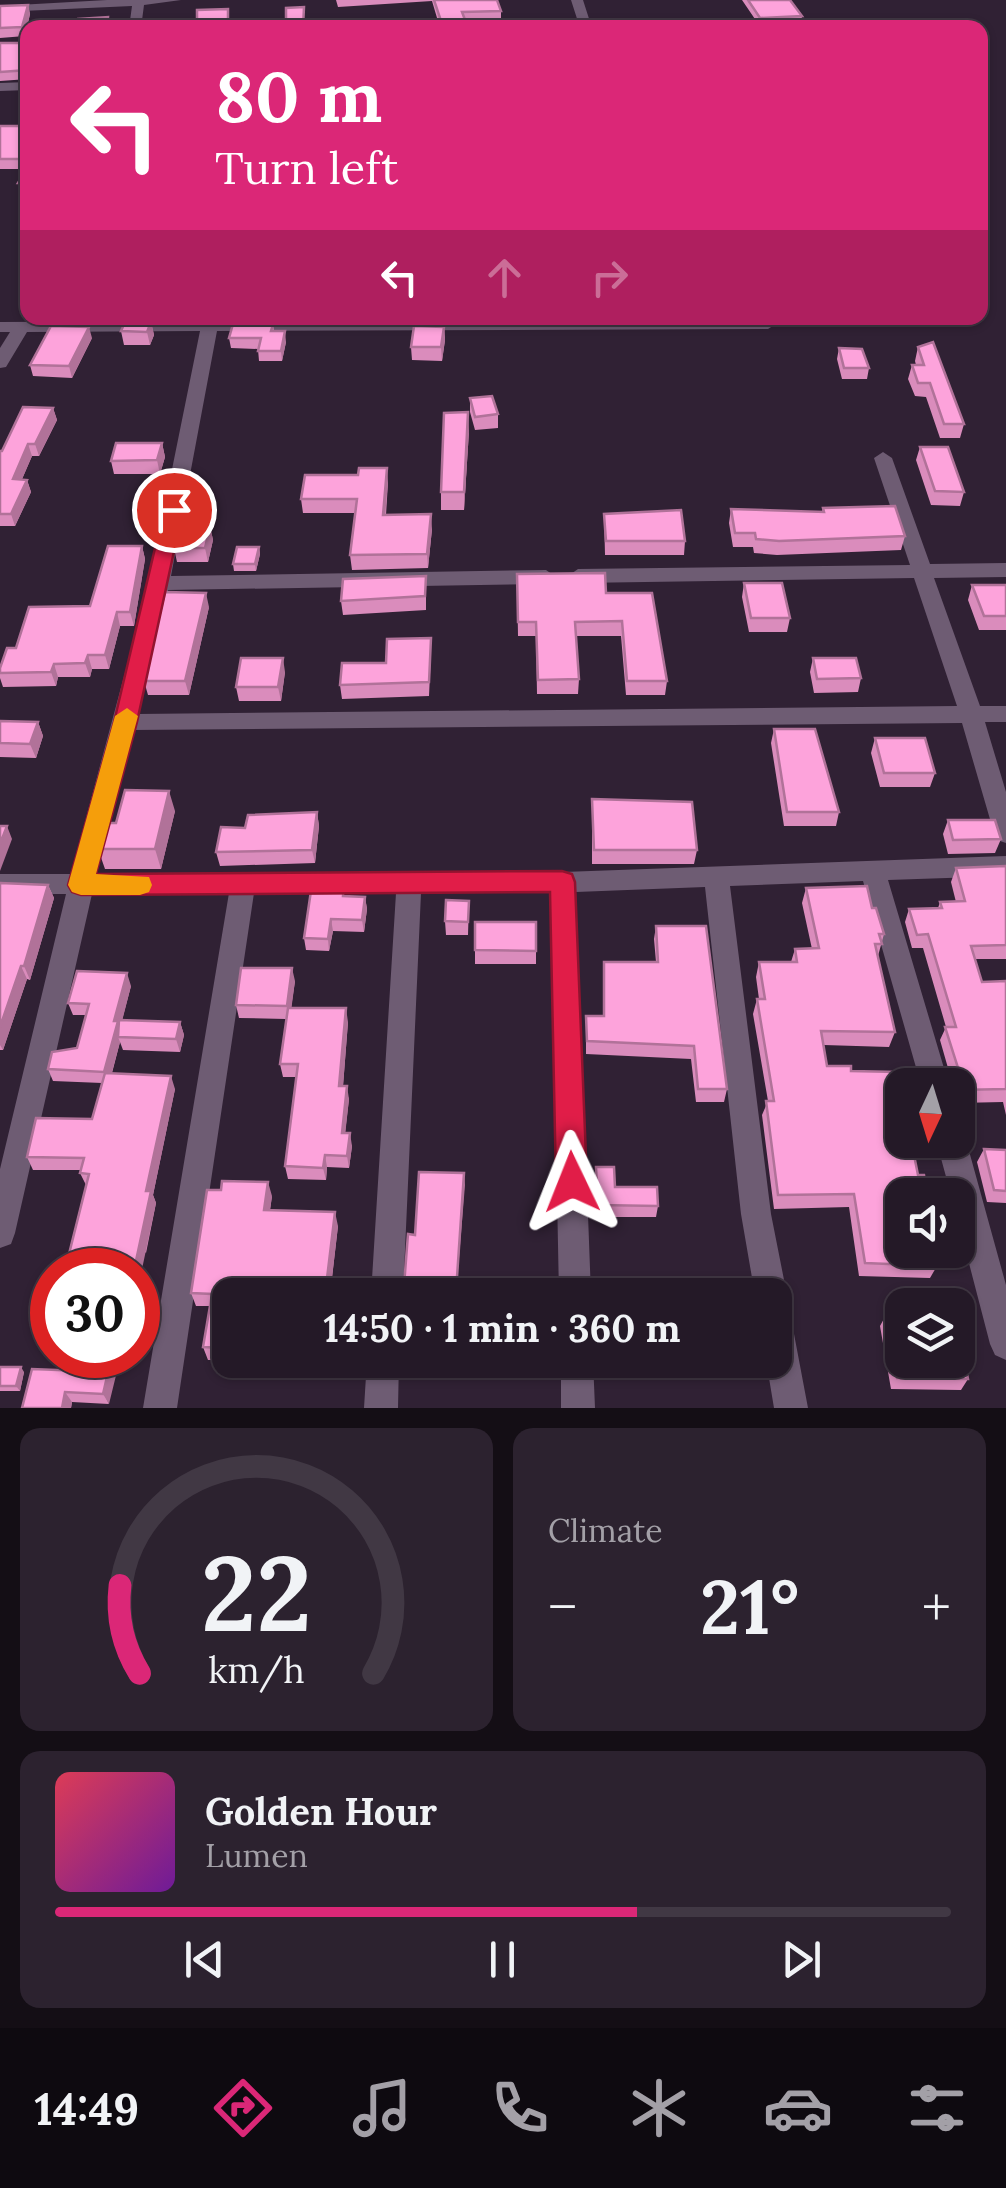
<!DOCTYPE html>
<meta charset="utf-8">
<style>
:root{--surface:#241927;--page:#2c222f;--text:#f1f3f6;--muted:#a3a0a7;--line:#413844;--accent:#db2777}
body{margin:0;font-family:Lora,serif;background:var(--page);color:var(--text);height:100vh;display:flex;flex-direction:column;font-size:38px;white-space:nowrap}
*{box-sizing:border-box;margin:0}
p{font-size:32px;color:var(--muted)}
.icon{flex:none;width:55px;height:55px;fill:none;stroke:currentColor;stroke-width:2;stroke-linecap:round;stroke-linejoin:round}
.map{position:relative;height:1408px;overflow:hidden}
.sheet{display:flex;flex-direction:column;gap:20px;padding:20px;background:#140e15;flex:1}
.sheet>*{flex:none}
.hud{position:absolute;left:20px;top:20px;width:968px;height:305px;border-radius:20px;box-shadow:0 2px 8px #0004,0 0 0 2px var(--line);background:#db2777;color:#fff;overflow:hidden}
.needle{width:65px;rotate:184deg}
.buttons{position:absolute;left:885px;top:1068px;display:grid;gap:20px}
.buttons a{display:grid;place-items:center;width:90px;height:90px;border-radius:20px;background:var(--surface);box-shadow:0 2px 8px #0004,0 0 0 2px var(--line);font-size:50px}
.speed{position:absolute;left:30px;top:1248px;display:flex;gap:20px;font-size:50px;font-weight:700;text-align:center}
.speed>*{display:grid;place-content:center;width:130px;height:130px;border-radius:50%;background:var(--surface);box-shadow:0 2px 8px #0004,0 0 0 2px var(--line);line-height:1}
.speed .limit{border:15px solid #d22;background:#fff;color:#111}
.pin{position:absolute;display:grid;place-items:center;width:85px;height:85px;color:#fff;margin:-42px;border:5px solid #fff;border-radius:50%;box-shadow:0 2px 10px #0007}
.me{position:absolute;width:110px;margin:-55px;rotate:358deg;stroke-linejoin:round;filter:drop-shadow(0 0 8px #0008)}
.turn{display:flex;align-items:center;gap:35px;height:210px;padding:0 30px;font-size:45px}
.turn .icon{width:130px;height:130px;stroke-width:2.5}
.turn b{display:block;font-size:70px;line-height:85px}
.lanes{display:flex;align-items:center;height:95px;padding:0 30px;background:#0003;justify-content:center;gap:50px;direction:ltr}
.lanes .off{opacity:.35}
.big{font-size:75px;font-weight:700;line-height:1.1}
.sheet .widget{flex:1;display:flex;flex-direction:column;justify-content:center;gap:15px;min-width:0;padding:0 35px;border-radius:20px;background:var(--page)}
.sheet .dial{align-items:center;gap:0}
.dial svg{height:260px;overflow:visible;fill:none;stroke:var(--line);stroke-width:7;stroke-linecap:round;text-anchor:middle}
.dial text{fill:var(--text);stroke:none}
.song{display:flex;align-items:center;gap:30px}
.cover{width:120px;height:120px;border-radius:15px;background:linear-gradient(135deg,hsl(350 70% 55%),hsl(280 70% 35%))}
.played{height:10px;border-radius:5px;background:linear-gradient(90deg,var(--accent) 65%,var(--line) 65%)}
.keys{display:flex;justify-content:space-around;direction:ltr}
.heat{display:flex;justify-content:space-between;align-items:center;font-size:55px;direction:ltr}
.sheet .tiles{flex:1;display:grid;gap:20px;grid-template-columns:1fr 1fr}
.widget:last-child{grid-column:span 2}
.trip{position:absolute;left:212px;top:1278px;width:580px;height:100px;border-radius:20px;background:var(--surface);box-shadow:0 2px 8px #0004,0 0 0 2px var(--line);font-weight:700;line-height:100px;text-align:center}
.menu{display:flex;height:160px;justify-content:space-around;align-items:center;background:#0e0a10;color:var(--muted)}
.menu .icon{width:70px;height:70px}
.menu .on{color:var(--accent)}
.menu b{font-size:45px;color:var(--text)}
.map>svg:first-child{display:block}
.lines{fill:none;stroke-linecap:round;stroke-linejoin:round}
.street{fill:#6e5c73;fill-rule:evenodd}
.wall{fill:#da8cbc}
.shaded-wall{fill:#b17299}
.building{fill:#fda3db;stroke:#b17299;stroke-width:2.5}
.route{fill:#e11d48;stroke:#92132f;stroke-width:2.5}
.slow{fill:#f59e0b}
</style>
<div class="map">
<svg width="1006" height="1408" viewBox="0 0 1006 1408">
<rect width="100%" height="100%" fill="#302134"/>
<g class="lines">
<path class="street" d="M107,0H181L144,5L141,28H129L132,6L0,12V6Z
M571,0H583L592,28H580Z
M28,82V90L0,91V83Z
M203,318H219V321L768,319L776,324L768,329L217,331L171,576L546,570L556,577L546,584L168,590L137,714L957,706L914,578L578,583L568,576L578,569L910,565L874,458L883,452L892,458L930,564L1006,563V577L934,578L980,706H1006V722H985L1006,792V843L997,840L994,833L962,723L132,730L97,873L563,872L1006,856V876L888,880L949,1085H921L863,881L730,886L771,1214L787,1295L783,1305L791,1318L808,1408H774L766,1360H775V1295H755L741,1214L705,887L576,892L591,1295H559L551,892L421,893L403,1295H371L396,893H254L177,1408H143L229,893L92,894L15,1233L11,1244L0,1248V1169L66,894H0V874H71L149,583L200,331L27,332L6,367L0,368V348L10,332H0V322L202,321Z
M958,1129L966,1140L1006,1285V1360L995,1355L990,1344L958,1221V1195H951L936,1140H958Z
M367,1360H399L398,1408H364Z
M561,1360H593L595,1408H561Z"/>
</g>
<path class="wall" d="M336,0H497L501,11V21L466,22L467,28H440L432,1L338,7Z
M742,0H790L802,16L801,23L759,25Z
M28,5L30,14L25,36L0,38V6Z
M28,40V79L0,81V43H26Z
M28,117V196H21L18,183L26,169H0V126H20Z
M151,322L154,335L150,345H124L121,331Z
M273,324L274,331L286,342L282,361H259L258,349L231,348L229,338Z
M444,327L445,340L442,361L412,360L411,347Z
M92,338L72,378L33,376L30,365Z
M918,347L964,424L960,438H940L926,397L915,396L908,379L912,365H916L915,361Z
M839,348L869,368L867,379H842L837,359Z
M470,398L498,414V428L475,430L470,412Z
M53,408L57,420L39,456H32L22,479L27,480L31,492L15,526H0V451H2Z
M469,431L464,510H441V492Z
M162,443L165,457L160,474H114L111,461Z
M920,447L964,492L960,506L931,505L916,460Z
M388,482L386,515L432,529L428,568L352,570L350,555L355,513H303L301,499Z
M823,508L905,536L901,550L777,555L754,553L753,547H733L729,523L731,509L822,512Z
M604,514L685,541L684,555H605Z
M210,526L213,540L208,562H177L174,548Z
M142,546L145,559L134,626H120L109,669H92L90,677H58L56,686L3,687L0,678V668L16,648L90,606Z
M259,547L260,554L256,571H234L233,564Z
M517,574L606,593L667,681L665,695H626L621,636H576L579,679L578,694H537L536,636H518Z
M426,576V610L343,615L341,601Z
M744,583L790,618L787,632H749L742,597Z
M972,585H1006V630H979L968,600Z
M209,607L189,695H148L144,681Z
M431,653L429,696L342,699L340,685L386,663Z
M813,658L861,678L858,692L814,693L810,672Z
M285,672L281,701H239L236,687Z
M0,721L38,722L43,736L36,758L0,757Z
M774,729L839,812L836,826H784L771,743Z
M875,738L935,773L930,787H880L871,753Z
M592,799L697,850L694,864H592Z
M175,811L161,869H105L98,849L116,823Z
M317,812L319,826L315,863L220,866L216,852L245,828Z
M948,820L1001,839L995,853L948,854L943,834Z
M1006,866V959H975L982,982L1006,981V1115L1003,1102L958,1103V1085H943L947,1076L950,1075L940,1040L946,1027L923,948H912L905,922L909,909L938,908L940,902H956L951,882L956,868Z
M0,883L48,885L54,898L30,980L27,979L3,1050H0Z
M806,888L872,908L884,934L878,956L895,1032L889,1047L824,1045L827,1066L851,1071L937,1266L930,1278L859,1276L849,1207L774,1209L762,1115L768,1101L753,1014L757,999H759L756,977L759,962H791L795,949H812L802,903Z
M346,896L365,897L367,909L364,932L333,931L329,951L306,950L304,938Z
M469,901L468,935H446L445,921Z
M475,922H536V964H475Z
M656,926L727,1089L724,1102H696L691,1059L586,1054V1016H603L604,962H656L654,939Z
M295,981L291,1008L348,1022L343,1086L349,1099L345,1133L352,1146L349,1168L327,1167L326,1180L288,1179L285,1166L296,1077H283L280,1064L286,1019L239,1018L236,1005Z
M131,986L122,1020L180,1022L184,1035L180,1052L123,1050L120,1042L112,1073L175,1089L153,1195L156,1203L146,1253L86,1185L80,1173L81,1170H33L27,1157L92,1119L102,1083L53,1081L48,1069L77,1048L86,1015H73L68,1003Z
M984,1149L1006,1150V1203L987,1202L977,1162Z
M596,1167L615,1187L658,1206L656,1217H596L595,1179Z
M272,1196L270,1210L338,1226L330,1295H230L249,1360L246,1378H226L221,1366L222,1360H208L203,1347L210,1306H196L191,1293Z
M886,1315L968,1379L961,1390L891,1389L880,1326Z
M87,1355L109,1404L72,1402L71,1408H22L83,1371Z
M441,1360H540V1367L462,1365V1361Z
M599,1360H677V1366L675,1375L600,1374Z
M0,1367L24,1372L20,1391H0Z"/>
<path class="shaded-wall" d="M28,5L30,14L25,36L22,27Z
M151,322L154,335L150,345L147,332Z
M89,327L92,338L72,378L69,366Z
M444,327L445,340L442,361L441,347Z
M285,331L286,342L282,361L281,351Z
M53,408L57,420L39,456L35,444Z
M468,412L469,431L464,510V492Z
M162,443L165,457L160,474L157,460Z
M28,444L32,456L17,491L13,479Z
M387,468L388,482L384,529L383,515Z
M27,480L31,492L15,526L11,514Z
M431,514L432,529L428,568L427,554Z
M210,526L213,540L208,562L205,548Z
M142,546L145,559L134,626L130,612Z
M259,547L260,554L256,571L255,564Z
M206,593L209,607L189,695L185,681Z
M117,612L120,626L109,669L105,655Z
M88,655L92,669L90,677L85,663Z
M283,658L285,672L281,701L278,687Z
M54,664L58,677L56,686L51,672Z
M38,722L43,736L36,758L30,744Z
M169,791L175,811L161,869L155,849Z
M317,812L319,826L315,863L312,850Z
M7,826L12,839L0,871V844Z
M48,885L54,898L30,980L24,966Z
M365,897L367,909L364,932L362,920Z
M331,919L333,931L329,951L328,939Z
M21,966L27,979L3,1050L0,1045V1027Z
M292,968L295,981L290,1019L287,1006Z
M127,973L131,986L118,1037L120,1042L109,1083L104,1072L114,1021Z
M346,1008L348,1022L342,1099L339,1086Z
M180,1022L184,1035L180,1052L176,1039Z
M171,1076L175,1089L153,1195L156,1203L138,1288V1270H134L146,1191Z
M347,1086L349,1099L344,1145L342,1133Z
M350,1133L352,1146L349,1168L347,1156Z
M325,1155L327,1167L326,1180L323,1168Z
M464,1173L465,1185L456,1295Z
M268,1182L272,1196L268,1224L264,1210Z
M335,1212L338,1226L330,1295H325Z
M112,1355H121L109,1404L103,1394Z
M242,1360H249L246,1378L241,1366Z
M21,1367L24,1372L20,1391L16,1386Z
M65,1392L72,1402L71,1408H62Z"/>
<path class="building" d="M434,0H497L501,11L462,12L467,25L443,27Z
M748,0H790L802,16L760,18Z
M28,5L22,27L0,28V6Z
M304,7L303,28H286V8Z
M228,9V28H197V10Z
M108,17L107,28H76L78,19Z
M28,40V70L0,72V43H26Z
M27,117L28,159H0V126H20Z
M28,167V183H18Z
M125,322H151L147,332L121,331Z
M233,324H273L271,331H285L281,351H258L261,338H229Z
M51,326L89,327L69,366L30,365Z
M414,326L444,327L441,347H411Z
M933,342L964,424H944L930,383H918L912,365H924L918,347Z
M839,348L862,349L869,368H844Z
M492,396L498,414L475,417L470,398Z
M23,407L53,408L35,444H28L13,479L27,480L11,514H0V451H2Z
M468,412L464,492H441L444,413Z
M116,443H162L157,460L111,461Z
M920,447H948L964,492L935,491Z
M359,468H387L383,515L431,514L427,554L350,555L357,499H301L305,475H358Z
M895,506L905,536L779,541L756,539L755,533H735L731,509L824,512L823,508Z
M681,510L685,541H606L604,514Z
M178,526H210L205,548H174Z
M108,546H142L130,612H117L105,655H88L85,663L54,664L51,672L0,673V668L7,648H16L29,607L90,606Z
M237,547H259L255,564H233Z
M605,573L606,593H652L667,681H627L622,621L575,622L579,679L538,680L536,622H518L517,574Z
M426,576L425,596L341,601L343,579Z
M744,583H782L790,618H751Z
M972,585H1006V616H984Z
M165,592L206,593L185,681H144Z
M431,638L429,682L340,685L342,663H386L387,639Z
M241,658H283L278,687H236Z
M813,658H856L861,678L817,679Z
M0,721L38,722L30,744L0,743Z
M774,729H815L839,812H787Z
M875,738H925L935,773H884Z
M125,790L169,791L155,849H98L106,823H116Z
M592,799L692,802L697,850H594Z
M317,812L312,850L216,852L221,827L245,828L248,815Z
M948,820H995L1001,839L953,840Z
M0,826H7L0,844Z
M1006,866V945L971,946L982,982L1006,981V1089L958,1090V1085H950L947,1076L959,1071L945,1027H956L928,934L917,935L909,909L942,908L940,902L965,901L956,868Z
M0,883L48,885L24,966H21L0,1027Z
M312,884H344L343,896L365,897L362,920L331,919L328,939L304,938Z
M867,886L872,908H876L884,934H879L882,944H875L895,1032L821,1031L827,1066H851V1071L898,1072L902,1096V1140H911L918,1175H924L927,1195H902V1250H935L937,1266L865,1263L854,1194L778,1195L766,1101H774L757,999H765L759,962H797L795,949L819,948L806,888Z
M446,900L469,901L468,922L445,921Z
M475,922H536V951L475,950Z
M656,926H706L727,1089H698L694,1046L587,1041L586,1016H604V962H658Z
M241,968H292L287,1006L236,1005Z
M77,971L127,973L114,1021H118L104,1072L48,1069L52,1052L77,1048L89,1004L68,1003Z
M288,1008H346L339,1086H347L342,1133H350L347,1156L325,1155L323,1168L285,1166L298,1064H280Z
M119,1020L180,1022L176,1039L118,1037Z
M105,1073L171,1076L146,1191H151L134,1270H65L89,1174L80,1173L84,1158L27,1157L36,1118L92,1119Z
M984,1149L1006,1150V1191L994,1190Z
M596,1167H614L615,1187H657L658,1206L598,1205Z
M419,1172L464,1173L456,1292L533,1295H389L390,1288L404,1286L408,1234L415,1235Z
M222,1181L268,1182L264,1210L335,1212L325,1295H230V1360H242L241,1366H221L224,1348L203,1347L212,1294L191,1293L207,1190H221Z
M886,1315H902V1360H958V1328L968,1379L897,1378Z
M87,1355H112L103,1394L65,1392L62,1408H22L32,1369L83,1371Z
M601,1360H677V1366L601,1365Z
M0,1367H21L16,1386H0Z"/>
<path class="route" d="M174,503L183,510L137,722L96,874L562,871L572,874L575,882L587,1182L582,1193L572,1197L561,1193L556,1182L550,892L81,895L72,892L68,885L114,722L164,510Z"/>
<path class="slow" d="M127,708L138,716L96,874L149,877L152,885L149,892L140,895H81L72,892L68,885L115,716Z"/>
</svg>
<div class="buttons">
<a><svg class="needle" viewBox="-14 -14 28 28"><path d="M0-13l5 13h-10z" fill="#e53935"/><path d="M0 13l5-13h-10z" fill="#a3a0a7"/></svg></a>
<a><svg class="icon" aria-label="sound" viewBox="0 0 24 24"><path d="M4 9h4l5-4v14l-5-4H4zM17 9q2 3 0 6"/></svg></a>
<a><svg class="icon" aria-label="layers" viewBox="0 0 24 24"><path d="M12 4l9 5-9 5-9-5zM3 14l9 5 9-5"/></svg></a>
</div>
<div class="speed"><div class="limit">30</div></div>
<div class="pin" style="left:174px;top:510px;background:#d93025"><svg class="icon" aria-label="arrive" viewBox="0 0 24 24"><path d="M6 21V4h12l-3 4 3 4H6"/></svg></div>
<svg class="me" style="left:572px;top:1182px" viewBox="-20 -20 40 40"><path d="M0-17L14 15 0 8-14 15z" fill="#e11d48" stroke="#fff" stroke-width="4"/></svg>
<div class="trip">14:50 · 1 min · 360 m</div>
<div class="hud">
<div class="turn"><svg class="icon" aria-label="left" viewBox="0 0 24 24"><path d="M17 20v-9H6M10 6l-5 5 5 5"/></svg><div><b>80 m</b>Turn left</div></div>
<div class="lanes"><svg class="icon" aria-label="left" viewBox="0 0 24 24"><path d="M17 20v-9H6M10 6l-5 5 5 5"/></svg><svg class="icon off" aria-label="ahead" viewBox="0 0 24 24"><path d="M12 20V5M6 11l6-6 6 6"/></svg><svg class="icon off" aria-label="right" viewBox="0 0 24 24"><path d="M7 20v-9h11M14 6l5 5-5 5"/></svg></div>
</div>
</div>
<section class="sheet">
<div class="tiles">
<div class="widget dial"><svg viewBox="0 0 100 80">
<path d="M14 69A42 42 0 1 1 86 69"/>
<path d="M14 69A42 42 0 0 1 8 42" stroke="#db2777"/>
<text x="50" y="56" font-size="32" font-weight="700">22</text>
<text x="50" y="72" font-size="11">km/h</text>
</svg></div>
<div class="widget"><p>Climate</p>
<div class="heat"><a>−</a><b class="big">21°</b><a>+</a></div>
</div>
<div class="widget">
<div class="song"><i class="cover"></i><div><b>Golden Hour</b><p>Lumen</p></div></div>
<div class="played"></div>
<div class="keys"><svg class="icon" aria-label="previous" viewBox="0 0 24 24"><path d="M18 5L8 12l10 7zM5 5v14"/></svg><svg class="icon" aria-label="pause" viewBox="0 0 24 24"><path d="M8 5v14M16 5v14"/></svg><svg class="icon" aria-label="next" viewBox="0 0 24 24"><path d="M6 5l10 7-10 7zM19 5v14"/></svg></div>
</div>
</div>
</section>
<nav class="menu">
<b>14:49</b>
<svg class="icon on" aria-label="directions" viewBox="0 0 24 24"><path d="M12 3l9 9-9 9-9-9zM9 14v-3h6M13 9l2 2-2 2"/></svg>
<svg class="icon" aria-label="music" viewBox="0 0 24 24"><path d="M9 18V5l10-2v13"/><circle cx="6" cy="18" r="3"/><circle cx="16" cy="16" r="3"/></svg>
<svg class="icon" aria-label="phone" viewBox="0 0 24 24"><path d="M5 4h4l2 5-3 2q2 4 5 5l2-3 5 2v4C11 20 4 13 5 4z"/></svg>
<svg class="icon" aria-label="climate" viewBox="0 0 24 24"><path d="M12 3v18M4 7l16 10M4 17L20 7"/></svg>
<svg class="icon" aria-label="car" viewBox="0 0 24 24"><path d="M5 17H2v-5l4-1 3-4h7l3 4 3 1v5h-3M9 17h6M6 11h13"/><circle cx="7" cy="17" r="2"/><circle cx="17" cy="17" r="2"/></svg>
<svg class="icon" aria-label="filters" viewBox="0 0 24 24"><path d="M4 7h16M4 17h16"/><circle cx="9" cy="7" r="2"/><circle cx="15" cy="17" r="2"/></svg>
</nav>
